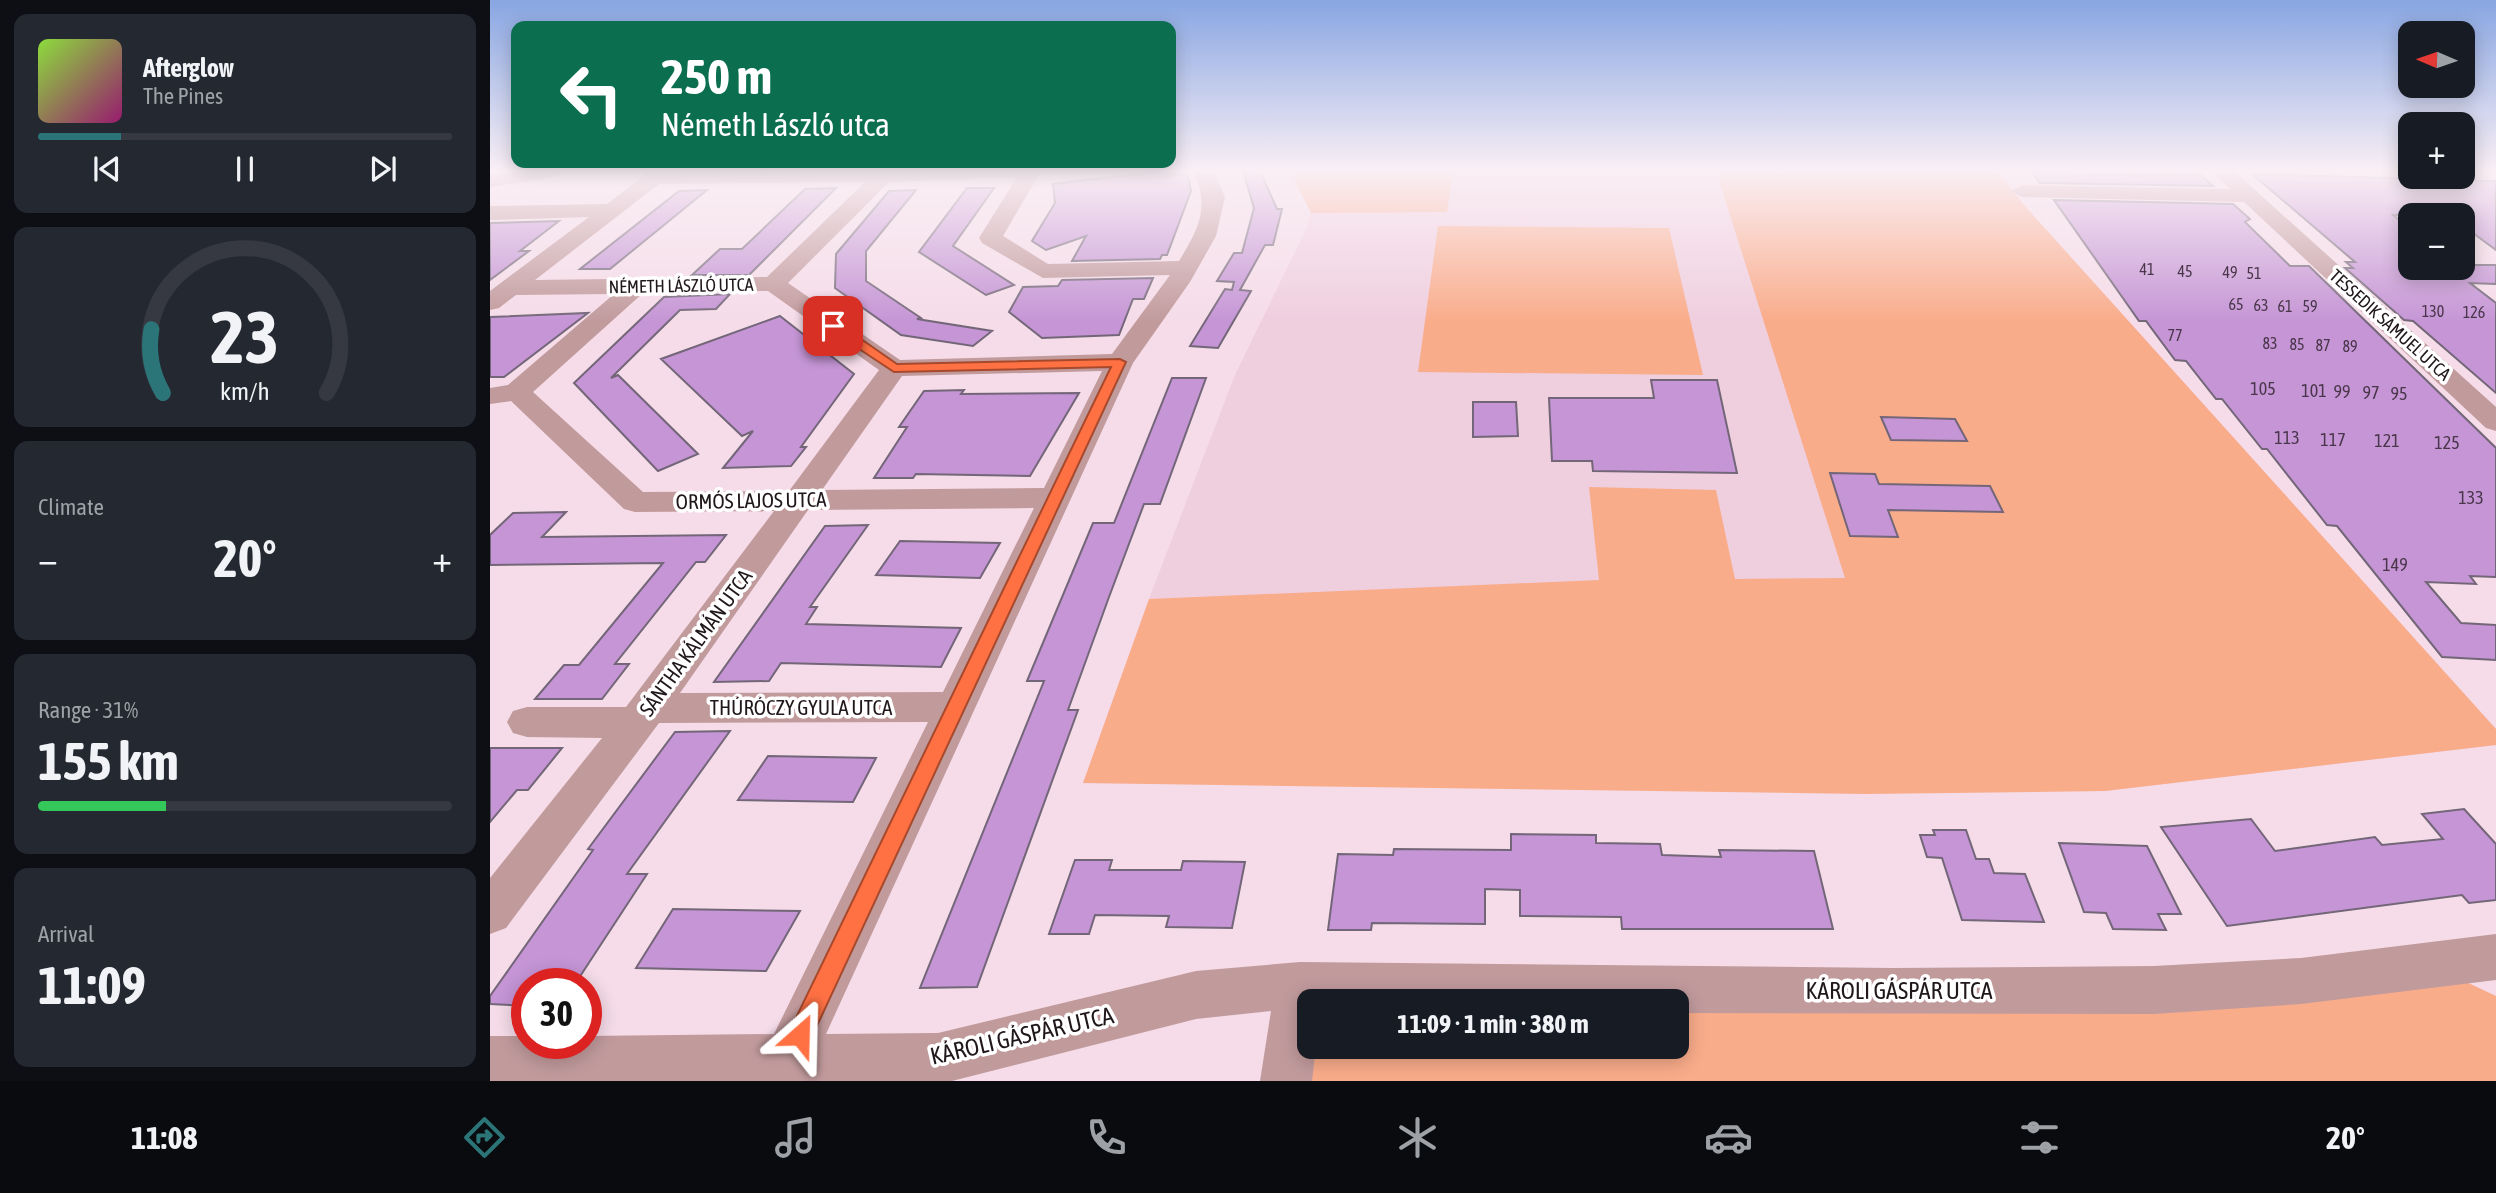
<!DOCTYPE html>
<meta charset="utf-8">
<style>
:root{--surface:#171b24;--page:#242831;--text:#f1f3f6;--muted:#9ea1a6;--line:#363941;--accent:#2b7579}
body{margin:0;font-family:"Asap Condensed",sans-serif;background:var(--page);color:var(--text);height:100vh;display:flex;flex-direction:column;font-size:26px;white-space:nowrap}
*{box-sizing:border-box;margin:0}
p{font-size:23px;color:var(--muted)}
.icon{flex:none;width:38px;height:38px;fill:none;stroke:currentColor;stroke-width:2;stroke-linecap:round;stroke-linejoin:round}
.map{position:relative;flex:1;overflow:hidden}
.details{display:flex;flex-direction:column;gap:14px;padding:14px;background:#0d0f14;width:490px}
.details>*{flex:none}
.banner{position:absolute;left:21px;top:21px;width:665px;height:147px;border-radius:14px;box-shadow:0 4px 18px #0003;background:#0b6e4f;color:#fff;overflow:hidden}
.needle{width:46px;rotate:272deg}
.fabs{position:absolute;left:1908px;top:21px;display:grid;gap:14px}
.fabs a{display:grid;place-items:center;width:77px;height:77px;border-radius:14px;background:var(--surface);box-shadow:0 4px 18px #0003;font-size:35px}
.speed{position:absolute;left:21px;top:968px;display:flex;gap:14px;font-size:35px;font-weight:700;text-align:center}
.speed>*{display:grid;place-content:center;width:91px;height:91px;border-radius:50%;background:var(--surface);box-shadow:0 4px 18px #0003;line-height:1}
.speed .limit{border:10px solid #d22;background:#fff;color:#111}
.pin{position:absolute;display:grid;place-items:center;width:60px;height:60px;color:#fff;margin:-30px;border-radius:14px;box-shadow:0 4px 10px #0006}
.me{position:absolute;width:77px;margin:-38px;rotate:25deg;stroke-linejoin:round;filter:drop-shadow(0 0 5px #0008)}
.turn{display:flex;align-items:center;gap:24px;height:147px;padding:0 35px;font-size:32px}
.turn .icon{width:91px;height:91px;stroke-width:2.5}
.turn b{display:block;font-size:49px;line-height:60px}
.big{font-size:52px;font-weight:700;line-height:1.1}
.details .tile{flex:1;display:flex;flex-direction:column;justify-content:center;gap:10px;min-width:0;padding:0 24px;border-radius:14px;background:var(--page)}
.details .dial{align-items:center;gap:0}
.dial svg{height:182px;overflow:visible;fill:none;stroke:var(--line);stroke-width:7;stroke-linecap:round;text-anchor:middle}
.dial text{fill:var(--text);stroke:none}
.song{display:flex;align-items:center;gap:21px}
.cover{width:84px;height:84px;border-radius:10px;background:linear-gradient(135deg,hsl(90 70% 55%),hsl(320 70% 35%))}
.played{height:7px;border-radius:4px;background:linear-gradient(90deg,var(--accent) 20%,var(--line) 20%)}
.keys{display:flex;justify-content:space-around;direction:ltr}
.heat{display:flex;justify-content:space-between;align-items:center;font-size:38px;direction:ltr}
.charge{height:10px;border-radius:5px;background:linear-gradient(90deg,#34c759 31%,var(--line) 0)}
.trip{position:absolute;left:807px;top:989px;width:392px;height:70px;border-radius:14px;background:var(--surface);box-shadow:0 4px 18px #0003;font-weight:700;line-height:70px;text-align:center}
.dock{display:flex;height:112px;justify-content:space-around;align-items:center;background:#090b0e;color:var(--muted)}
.dock .icon{width:49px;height:49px}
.dock .on{color:var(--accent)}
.dock b{font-size:32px;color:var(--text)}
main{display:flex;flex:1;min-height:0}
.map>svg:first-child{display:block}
.built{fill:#efcede}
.green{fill:#f9ac8a}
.building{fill:#c595d5;stroke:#736678;stroke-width:2}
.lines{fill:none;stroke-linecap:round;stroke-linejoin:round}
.minor{fill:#c19a9c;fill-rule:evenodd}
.route{fill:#ff7043;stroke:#a6492c;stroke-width:2}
.labels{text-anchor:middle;stroke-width:7;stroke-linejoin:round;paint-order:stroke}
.far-number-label{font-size:16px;fill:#49364a}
.far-street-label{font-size:18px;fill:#20171b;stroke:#fff}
.number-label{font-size:18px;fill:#49364a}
.street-label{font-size:21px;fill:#20171b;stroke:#fff}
.near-street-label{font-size:24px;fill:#20171b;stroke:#fff}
</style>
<main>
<section class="details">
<div class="tile">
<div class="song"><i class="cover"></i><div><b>Afterglow</b><p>The Pines</p></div></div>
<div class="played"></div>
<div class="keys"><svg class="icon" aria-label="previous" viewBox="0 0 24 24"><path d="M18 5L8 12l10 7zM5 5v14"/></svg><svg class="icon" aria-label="pause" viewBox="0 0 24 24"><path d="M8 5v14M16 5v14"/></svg><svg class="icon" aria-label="next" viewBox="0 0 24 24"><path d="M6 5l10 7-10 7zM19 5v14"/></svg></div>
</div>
<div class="tile dial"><svg viewBox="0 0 100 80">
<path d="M14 69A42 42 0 1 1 86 69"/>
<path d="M14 69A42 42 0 0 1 9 41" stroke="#2b7579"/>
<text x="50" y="56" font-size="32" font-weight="700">23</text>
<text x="50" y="72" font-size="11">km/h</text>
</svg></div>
<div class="tile"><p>Climate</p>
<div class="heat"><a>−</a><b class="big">20°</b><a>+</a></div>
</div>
<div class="tile"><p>Range · 31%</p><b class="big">155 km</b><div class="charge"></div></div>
<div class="tile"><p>Arrival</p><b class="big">11:09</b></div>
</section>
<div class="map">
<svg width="2006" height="1081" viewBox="0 0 2006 1081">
<rect width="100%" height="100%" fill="#f5dce8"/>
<path class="built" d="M800,171H1508L1534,205L2006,729V745L1615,791L1359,792L593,783L659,599L745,375L818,225L821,213Z"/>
<path class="green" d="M800,171H963L957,212L821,213Z
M1226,171H1508L1534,205L2006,729V745L1615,791L1376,794L593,783L659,599L1109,580L1099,487L1226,490L1245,579L1355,578Z
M948,226L1179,228L1213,375L928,372Z
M1972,980L2006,996V1081H821L826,1047L1186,1046L1187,1006Z"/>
<path class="building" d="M671,171H697L701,191L677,255H672L670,259L582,261L596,236L556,250L542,241L565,203L563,184Z
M753,171H770L787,209H792L783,245H775L750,290L761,291L728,348L700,346L735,289L742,290L744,282L727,281L744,253H752L764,208Z
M1542,172L1709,174L1723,186L1550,183Z
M1762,174L2006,181V250L1972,225V215H1903L1920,228V268L1972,269V265H2006V284L1980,283L2006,303V393L1923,321L1914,320L1855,268H1863L1856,262H1865Z
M346,188L259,275H202L230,249H252L315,189Z
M477,188H504L463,246L524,285L496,295L429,252Z
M217,190L120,269H90L189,191Z
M426,190L376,251V281L431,318L427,319L502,331L483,346L411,335L345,288L346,254L399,191Z
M1564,200L1743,204L1760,219L1755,222L1800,266H1819L2006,448V577L1980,576L1986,584L1936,582L1971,623L2006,625V660L1952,657L1847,526L1837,525L1777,449H1772L1732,399H1726L1696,361L1685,360L1656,321H1649Z
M69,221L30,251H39L0,280V223Z
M663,278L654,299H643L629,335L552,338L519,312L533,287L568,286L572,280Z
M240,294L226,309L190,310L121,378L128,375L208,454L168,471L84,383L174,297Z
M98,313L14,377H0V317Z
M290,316L364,374L311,447H316L301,466L233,468L263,431L252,436L171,359Z
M682,378H716L670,504H654L619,597L578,710H588L487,987L430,988L554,681H537L603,523H624Z
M1161,380H1227L1247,473L1103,471L1102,461H1062L1059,398H1164Z
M474,390L471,394L589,393L540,476L426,474L423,478H384L417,427H409L434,391Z
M983,402H1026L1028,436L983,437Z
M1391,417L1465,419L1477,441L1401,440Z
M1340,473L1385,474L1389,484L1500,486L1513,512L1398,510L1408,537L1360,536Z
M76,512L52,537L236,535L215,562H206L125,664H139L112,699H45L74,665H89L173,563L0,565V535L23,513Z
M378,525L320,607H327L316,624L471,628L451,667L291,663L279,681L224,682L335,526Z
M410,541L510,543L490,578L386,575Z
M240,731L137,874H157L85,984H37V1006L0,1004V996L103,850L98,849L185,732Z
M0,748H72L38,790H27L0,822Z
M278,756L386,758L363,802L248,800Z
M1974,809L2006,844V900L1979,903L1972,895L1737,926L1671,827L1761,819L1785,851L1885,837L1892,845L1953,839L1932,814Z
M1443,830H1476L1486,859H1499L1504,873L1535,874L1554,922L1472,920L1452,858L1437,857L1430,835H1445Z
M1021,834L1106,835V843L1170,844L1172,855L1231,857L1229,850L1324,851L1343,929H1132L1131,917L1030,916V890L995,889V924L882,923L881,930H838L848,854L903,855L904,849L1021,850Z
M1569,843L1657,846L1691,914H1668L1676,930L1623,929L1616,913L1594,912Z
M585,860H622L619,870H691L693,861L755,862L742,928L676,927L679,916L605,915L599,934H559Z
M183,909L310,911L276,971L146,968Z"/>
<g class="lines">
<path class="minor" d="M26,171H75L65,177L0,187V175Z
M160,171H551L513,236L558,264L689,261C710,226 719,209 704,171H724L735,197L726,236L700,282L643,363L336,1034L448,1033L706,971L810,962L1403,968L1664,966L1811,958L2006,934V980L1811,1004L1664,1014L1186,1013V1001H819V1046H826L822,1081H770L781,1011L706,1019L462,1081H0V1036H37V1043H96V1036L284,1034L438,722L169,723L16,928L0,934V878L112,738L37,737L23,733L17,722L23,711L37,707H136L284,511L145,512L134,509L21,401L0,404V388L18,385L124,294L26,295L9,308L0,310V291L99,217L0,220V206L117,204ZM527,177L489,238L492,243L553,278L680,275L622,354L410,360L298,283L399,182ZM375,182L277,277L45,280L169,184ZM278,291L389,370L299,491L153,492L43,392L153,293ZM612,371L554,488L332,490L412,376ZM544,508L453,692L190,693L318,510Z
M1722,171H1744L2006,407V431L1996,428L1754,202L1532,197L1521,191L1532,185L1740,189Z"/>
</g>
<linearGradient id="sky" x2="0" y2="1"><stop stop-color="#88a6e2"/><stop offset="0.53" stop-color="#faeff5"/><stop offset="1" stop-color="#faeff5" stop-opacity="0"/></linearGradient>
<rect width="2006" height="322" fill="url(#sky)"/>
<path class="route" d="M339,323H348L407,364L630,359L636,362L319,1043L310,1047L302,1043L298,1035L302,1026L621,367L404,372L339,329Z"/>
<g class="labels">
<g class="far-number-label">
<text x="1657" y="275">41</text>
<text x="1695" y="277">45</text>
<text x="1740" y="278">49</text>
<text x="1764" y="279">51</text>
<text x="1746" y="310">65</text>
<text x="1771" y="311">63</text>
<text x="1795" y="312">61</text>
<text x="1820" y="312">59</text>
<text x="1943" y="317">130</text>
<text x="1984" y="318">126</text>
<text x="1685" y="341">77</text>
<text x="1780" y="349">83</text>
<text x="1807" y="350">85</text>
<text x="1833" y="351">87</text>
<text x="1860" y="352">89</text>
</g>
<g class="far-street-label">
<text transform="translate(191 286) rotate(-1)" y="6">NÉMETH LÁSZLÓ UTCA</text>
<text transform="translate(1900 325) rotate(42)" y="6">TESSEDIK SÁMUEL UTCA</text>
</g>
<g class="number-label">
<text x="1773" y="395">105</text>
<text x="1824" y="397">101</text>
<text x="1852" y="398">99</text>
<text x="1881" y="399">97</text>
<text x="1909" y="400">95</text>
<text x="1797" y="444">113</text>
<text x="1843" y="446">117</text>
<text x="1897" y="447">121</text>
<text x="1957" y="449">125</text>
<text x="1981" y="504">133</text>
<text x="1905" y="571">149</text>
</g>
<g class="street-label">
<text transform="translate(261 501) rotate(-1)" y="7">ORMÓS LAJOS UTCA</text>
<text transform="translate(206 643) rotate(-54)" y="7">SÁNTHA KÁLMÁN UTCA</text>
<text x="311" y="715">THÚRÓCZY GYULA UTCA</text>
</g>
<g class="near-street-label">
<text x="1409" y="999">KÁROLI GÁSPÁR UTCA</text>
<text transform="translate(532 1036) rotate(-13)" y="8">KÁROLI GÁSPÁR UTCA</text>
</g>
</g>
</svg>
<div class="fabs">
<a><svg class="needle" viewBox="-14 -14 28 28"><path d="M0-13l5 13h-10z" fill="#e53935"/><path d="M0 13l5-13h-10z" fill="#9ea1a6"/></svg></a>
<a>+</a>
<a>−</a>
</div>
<div class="speed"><div class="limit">30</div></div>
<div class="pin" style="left:343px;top:326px;background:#d93025"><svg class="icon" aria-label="arrive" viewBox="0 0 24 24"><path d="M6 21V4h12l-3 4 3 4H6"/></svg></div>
<svg class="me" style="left:310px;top:1035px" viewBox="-20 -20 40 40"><path d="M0-17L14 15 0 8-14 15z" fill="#ff7043" stroke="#fff" stroke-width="4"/></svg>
<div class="trip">11:09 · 1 min · 380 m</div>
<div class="banner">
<div class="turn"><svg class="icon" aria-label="left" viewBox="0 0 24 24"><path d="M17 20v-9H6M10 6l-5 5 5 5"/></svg><div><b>250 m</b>Németh László utca</div></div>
</div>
</div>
</main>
<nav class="dock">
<b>11:08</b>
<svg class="icon on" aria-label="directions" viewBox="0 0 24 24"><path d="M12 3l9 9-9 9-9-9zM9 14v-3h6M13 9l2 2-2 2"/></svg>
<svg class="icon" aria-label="music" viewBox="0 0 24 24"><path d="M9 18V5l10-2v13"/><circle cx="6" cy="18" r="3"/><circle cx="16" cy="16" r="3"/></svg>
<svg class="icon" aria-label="phone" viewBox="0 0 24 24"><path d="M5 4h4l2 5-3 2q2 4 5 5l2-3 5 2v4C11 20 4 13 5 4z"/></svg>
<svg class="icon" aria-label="climate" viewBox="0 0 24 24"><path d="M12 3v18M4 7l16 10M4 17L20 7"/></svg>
<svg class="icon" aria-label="car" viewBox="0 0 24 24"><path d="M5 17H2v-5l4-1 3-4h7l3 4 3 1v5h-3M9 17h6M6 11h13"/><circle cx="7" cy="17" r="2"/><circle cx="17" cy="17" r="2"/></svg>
<svg class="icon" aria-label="filters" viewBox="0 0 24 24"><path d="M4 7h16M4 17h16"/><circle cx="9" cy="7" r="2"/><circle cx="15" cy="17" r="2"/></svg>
<b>20°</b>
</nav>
